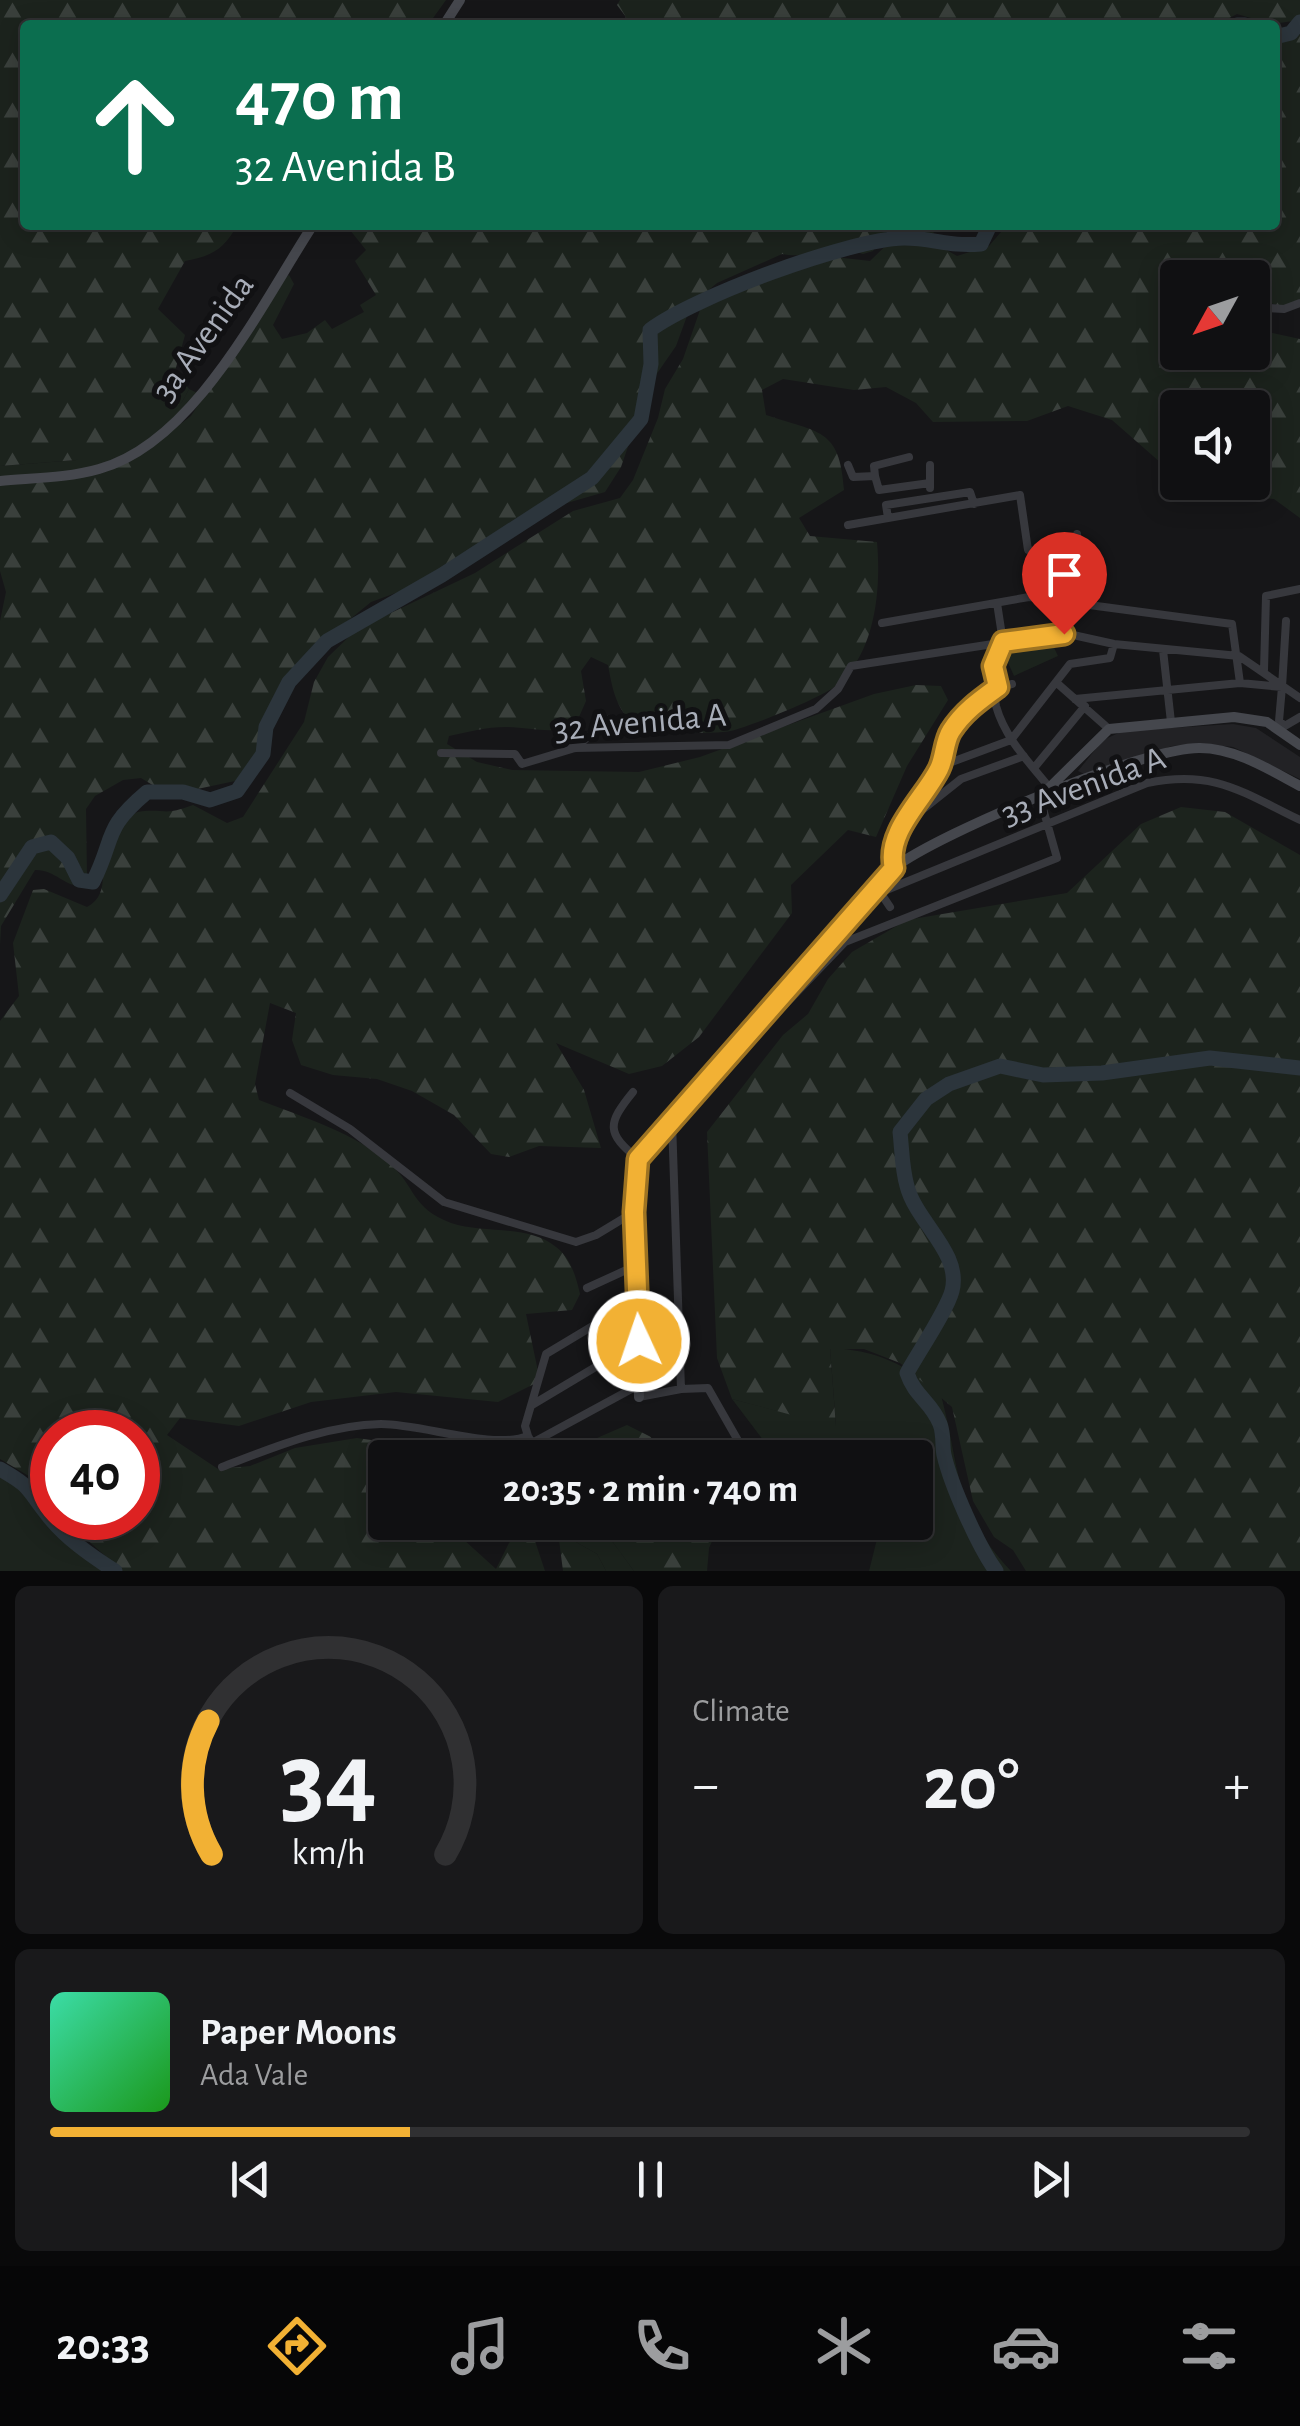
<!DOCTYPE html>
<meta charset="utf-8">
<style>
:root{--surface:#101012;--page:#19191b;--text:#f1f3f6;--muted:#9c9d9f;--line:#303032;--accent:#f2b134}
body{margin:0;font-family:"Alegreya Sans",sans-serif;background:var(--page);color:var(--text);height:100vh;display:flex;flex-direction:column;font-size:38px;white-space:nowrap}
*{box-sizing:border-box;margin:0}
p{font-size:32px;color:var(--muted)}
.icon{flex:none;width:55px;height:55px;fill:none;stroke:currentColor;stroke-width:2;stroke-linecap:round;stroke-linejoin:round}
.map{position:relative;height:1571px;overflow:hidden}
.sheet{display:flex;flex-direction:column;gap:15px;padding:15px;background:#09090a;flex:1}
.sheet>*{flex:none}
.hud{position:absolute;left:20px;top:20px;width:1260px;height:210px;border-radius:10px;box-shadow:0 5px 25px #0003,0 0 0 2px var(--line);background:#0b6e4f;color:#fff;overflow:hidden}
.needle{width:65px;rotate:230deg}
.fabs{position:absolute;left:1160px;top:260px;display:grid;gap:20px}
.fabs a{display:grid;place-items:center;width:110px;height:110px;border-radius:10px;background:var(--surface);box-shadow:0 5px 25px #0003,0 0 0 2px var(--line);font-size:50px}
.speed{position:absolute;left:30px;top:1410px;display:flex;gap:20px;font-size:50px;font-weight:700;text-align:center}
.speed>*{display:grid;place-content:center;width:130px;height:130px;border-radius:50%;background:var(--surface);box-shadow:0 5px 25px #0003,0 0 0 2px var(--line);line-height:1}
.speed .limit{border:15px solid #d22;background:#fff;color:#111}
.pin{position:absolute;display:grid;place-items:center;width:85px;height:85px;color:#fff;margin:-102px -42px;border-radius:50% 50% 50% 0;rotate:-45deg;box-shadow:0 0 10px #0007}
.pin .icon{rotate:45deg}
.me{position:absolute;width:110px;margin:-55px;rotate:357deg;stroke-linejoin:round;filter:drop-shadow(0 0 8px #0008)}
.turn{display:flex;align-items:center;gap:35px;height:210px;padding:0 50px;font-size:45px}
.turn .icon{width:130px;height:130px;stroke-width:2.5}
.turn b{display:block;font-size:70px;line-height:85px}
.big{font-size:75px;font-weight:700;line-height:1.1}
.sheet .widget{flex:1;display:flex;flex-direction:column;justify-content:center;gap:15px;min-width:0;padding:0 35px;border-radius:15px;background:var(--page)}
.sheet .dial{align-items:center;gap:0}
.dial svg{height:260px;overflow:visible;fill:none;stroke:var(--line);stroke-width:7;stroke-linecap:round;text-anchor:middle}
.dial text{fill:var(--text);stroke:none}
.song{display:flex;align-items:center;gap:30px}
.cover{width:120px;height:120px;border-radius:15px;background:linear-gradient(135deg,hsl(160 70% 55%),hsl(120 70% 35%))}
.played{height:10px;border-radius:5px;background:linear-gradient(90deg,var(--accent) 30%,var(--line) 30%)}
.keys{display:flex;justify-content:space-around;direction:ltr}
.heat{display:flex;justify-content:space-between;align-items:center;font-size:55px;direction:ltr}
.sheet .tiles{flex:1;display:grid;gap:15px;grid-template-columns:1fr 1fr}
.widget:last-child{grid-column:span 2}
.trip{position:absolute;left:368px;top:1440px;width:565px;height:100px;border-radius:10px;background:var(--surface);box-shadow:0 5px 25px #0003,0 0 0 2px var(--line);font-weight:700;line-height:100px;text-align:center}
.dock{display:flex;height:160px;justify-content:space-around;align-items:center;background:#060607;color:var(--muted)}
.dock .icon{width:70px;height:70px}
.dock .current{color:var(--accent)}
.dock b{font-size:45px;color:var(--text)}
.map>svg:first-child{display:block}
.built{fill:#222225}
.grass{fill:#1c231d}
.forest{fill:url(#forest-firs)}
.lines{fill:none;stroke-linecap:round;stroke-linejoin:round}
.river{stroke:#2c353c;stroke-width:15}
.street{stroke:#37383d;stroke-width:8}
.secondary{stroke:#45474d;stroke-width:10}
.route-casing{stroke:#9d7322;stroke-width:25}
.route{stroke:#f2b134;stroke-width:18}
.labels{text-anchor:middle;stroke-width:10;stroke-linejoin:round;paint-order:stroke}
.street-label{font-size:35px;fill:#a8adb8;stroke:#111113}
</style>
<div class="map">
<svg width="1300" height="1571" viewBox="0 0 1300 1571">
<defs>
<pattern id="forest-firs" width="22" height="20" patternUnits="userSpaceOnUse" patternTransform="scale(2.5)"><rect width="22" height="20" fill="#1c231d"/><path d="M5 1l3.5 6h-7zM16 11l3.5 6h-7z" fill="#3a403c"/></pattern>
</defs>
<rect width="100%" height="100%" fill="#161618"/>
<path class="built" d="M1233,724L1256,728L1300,757V779L1233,747L1205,744L1172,746L1086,775L1078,771L1103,740L1123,731Z"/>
<path class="grass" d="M189,389L204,396C181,430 128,468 88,475C59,480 29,480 0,482V466L76,460L182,402Z
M1049,637L1058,656L1014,676L1005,656Z
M830,1348C876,1350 907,1364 941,1395C961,1470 953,1510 1011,1571H869L881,1523L915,1522V1458L776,1457L732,1399L836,1426Z
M0,1467L20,1479L44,1513L108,1571H0Z
M556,1523C605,1522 607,1534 634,1571H606L597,1554L558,1532Z"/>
<path class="forest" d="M0,0H446L428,25H25V225H237C224,250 211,256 185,261L158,309L185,335L175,371L189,389L182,402L104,453L76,460L0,466Z
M620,0H1300V20L1272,24L1237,14L1216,25H618L626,17L617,5Z
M1300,34V307H1282L1253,297L1252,278H1178V352H1252L1253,329L1300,339V518L1274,499L1236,495L1194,483L1252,482V408H1178L1177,477L1112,420L1068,406L1027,421L933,422L916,403L886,387L854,390L783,379L762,390L766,415C818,433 840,427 844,490L799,518L810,536L877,542C881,588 876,646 842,681C828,696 751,726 730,731C712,735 644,732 631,721C615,706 612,686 608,665L591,657L581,671L586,701L575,726C550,735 531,727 505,727C487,727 467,732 449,736L447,744L477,762L512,770L639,772L700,757L874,694L916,685L941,686L948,700L907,766L876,837L848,830L791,885L792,913L699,1037L662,1066L629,1074L556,1043L584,1090L601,1148L539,1146L509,1157L491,1154L454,1115L412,1091L377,1079L333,1075L301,1065L292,1040L296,1013L270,1003L255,1084L259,1100C304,1118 355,1132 391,1165C416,1187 411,1208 451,1223C483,1234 528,1224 556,1247C571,1258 576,1277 580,1294L572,1310L526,1314L540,1381L498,1402L396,1392L311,1402L239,1426L180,1418L167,1435L218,1469L250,1466L295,1448L357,1438L484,1456L385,1458V1522L475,1523L463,1539L496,1569L509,1543L529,1523L545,1571H122L63,1518H138V1432H52V1508L34,1479L0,1459V1021L19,996L13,943L33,890L44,889L87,907C114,892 97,861 103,836C115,828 130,811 145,811C168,810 166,815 193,805L227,823L243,817L304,722L314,682L328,657L357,629L475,573L573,511L620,498L633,480L658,418L665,389L683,359L700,310L710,299L792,264L835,257L870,261L907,225H929L943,248L957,256L989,246L1007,225H1275V42Z
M346,225H890L873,251L863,254C835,243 810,260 782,254L717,283L691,305L676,346L649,385L621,467L605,492L560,505L505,530L431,580L371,602L309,653L293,675L286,703L259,757L235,781L169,795L141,778L123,780L95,796L86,809L87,879L83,887C64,886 54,869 35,870L1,926L0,945V621L6,592L0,571V482L91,475L150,447L191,416L279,281L289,275L294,284L273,325L282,339L307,333L325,320L332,329L364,312L360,305L376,295L355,261L366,250Z
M1181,807L1225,812L1300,855V1571H1026L1013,1550L994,1537L973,1501L952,1407L900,1363L864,1349H830L836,1427L732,1399L717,1358L707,1132L783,1035L808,1014L828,979L852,952L907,920L1067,893L1141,824Z
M627,1425L651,1437L660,1457H571L597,1438Z
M589,1523H708L717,1530L709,1548L707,1571H634L610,1538Z
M558,1532L597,1554L606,1571H563Z"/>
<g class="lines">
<path class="river" d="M1237,25H1245
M1275,37L1291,33L1300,22
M0,895L32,847L51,842L68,858L79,880L93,882C116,836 102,830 147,792H183L210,800L237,791L263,754L266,727L289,682L327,641L442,575L592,478L641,419L651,364L650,330C694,297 849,239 904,238C933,238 949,247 981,244L990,225
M0,1469C30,1486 26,1487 46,1513C64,1537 90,1555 115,1571
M996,1571C978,1546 951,1485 944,1455C942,1445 944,1434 940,1424C931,1401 915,1397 907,1373C918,1353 947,1310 952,1291C962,1253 916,1222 907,1186C902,1169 902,1150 900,1132L926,1099L949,1084L1000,1066L1043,1075L1102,1073L1210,1058L1300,1068"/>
<path class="street" d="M1252,307L1284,309L1300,303
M848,465L853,477L875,476L879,490L930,483
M930,465V488
M875,476L874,466L909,457
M888,518L886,505L970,492L974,504
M848,525L1020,495L1028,550L1073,558
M997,603L1003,642L993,666C998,680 993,693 996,706C1005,738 1028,761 1049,787
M882,623L1029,597L1232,624L1240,683
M1064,633L1077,534
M1163,650L1171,722
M1264,670L1266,596L1300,589
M1058,684L1109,729
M1282,687L1279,721L1284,725
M1075,699L1240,683L1282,687L1286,621
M1283,727L1300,717
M564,735L575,748L609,719
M441,753L515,754L522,764L575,748L729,745L816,709L838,689L851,666L1064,633L1114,644L1239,656L1300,698
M941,766L1011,740L1070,664L1110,658L1114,644
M1034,768L1085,706
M907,822L961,779L1024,756
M894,868C885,832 924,799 939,769C944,760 944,749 948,739C956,714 988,688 1012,684
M884,891L1147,783C1213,769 1242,792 1300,820
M880,892L890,907
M764,1011H779L845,942L1057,858L1040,798
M633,1092C607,1124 606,1133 638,1159
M290,1093L350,1129L444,1202L576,1242L596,1235L634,1212
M587,1288L635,1266
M681,1389L708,1388L748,1458
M639,1397L681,1389L672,1121
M532,1405L639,1341
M528,1436L525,1426L546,1354L636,1300
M222,1467C272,1448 326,1425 381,1424C423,1424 492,1450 528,1436L532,1443L637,1386"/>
<path class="secondary" d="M444,25L460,0
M0,481C32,478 68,478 99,469C195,443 262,303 313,225
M1044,793L1109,729L1234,717L1267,722L1300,745
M639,1397L634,1212L638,1159L894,868C939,833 1145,747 1200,748C1235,748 1270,770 1300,786"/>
</g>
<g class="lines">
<defs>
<path id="route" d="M639,1341L634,1212L638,1159L894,868C885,832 924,799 939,769C945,757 944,742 951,731C963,712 980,700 998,687L993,666L1003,642L1064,634"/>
</defs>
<use href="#route" class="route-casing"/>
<use href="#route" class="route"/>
</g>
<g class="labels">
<g class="street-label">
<text transform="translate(202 337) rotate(-54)" y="12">3a Avenida</text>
<text transform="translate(640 721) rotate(-5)" y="12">32 Avenida A</text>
<text transform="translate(1083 785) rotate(-20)" y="12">33 Avenida A</text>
</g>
</g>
</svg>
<div class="fabs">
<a><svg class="needle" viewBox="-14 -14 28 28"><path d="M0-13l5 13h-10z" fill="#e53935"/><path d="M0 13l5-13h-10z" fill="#9c9d9f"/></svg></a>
<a><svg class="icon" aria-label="sound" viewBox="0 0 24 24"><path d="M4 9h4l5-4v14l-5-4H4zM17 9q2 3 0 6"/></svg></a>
</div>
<div class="speed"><div class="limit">40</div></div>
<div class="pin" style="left:1064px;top:634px;background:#d93025"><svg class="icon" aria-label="arrive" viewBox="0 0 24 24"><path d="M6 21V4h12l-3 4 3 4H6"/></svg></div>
<svg class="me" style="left:639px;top:1341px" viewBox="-20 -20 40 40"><circle r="17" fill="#f2b134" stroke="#fff" stroke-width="3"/><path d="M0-11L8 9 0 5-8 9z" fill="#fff"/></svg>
<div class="trip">20:35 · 2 min · 740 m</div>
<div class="hud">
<div class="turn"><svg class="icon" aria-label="ahead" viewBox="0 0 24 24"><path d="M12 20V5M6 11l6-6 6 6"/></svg><div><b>470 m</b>32 Avenida B</div></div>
</div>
</div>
<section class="sheet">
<div class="tiles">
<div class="widget dial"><svg viewBox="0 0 100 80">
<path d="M14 69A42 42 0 1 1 86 69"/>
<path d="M14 69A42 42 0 0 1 13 28" stroke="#f2b134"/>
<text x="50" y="56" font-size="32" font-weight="700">34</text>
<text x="50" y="72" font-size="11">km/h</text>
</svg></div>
<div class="widget"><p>Climate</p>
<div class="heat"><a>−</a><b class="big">20°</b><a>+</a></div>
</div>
<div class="widget">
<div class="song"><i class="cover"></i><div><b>Paper Moons</b><p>Ada Vale</p></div></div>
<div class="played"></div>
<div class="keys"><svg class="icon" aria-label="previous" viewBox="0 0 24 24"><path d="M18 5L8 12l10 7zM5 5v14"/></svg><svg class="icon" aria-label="pause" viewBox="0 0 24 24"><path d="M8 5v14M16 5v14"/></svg><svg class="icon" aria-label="next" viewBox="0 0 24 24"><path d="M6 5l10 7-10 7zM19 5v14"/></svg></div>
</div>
</div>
</section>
<nav class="dock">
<b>20:33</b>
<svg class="icon current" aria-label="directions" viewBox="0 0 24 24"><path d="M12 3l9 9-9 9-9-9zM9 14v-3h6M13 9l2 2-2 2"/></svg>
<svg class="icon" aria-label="music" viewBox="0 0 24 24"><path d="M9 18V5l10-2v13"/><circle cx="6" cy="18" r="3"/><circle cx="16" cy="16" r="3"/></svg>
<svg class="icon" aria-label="phone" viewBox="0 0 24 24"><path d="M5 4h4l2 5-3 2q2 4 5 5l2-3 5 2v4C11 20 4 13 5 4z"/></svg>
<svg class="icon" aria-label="climate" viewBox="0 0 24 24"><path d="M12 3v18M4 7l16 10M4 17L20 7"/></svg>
<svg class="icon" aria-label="car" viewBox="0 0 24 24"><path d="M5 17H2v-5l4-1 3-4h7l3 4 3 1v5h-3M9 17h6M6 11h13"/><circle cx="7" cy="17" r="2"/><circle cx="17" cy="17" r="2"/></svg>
<svg class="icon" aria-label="filters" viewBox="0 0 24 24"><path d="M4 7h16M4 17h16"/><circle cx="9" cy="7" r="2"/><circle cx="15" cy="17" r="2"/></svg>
</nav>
